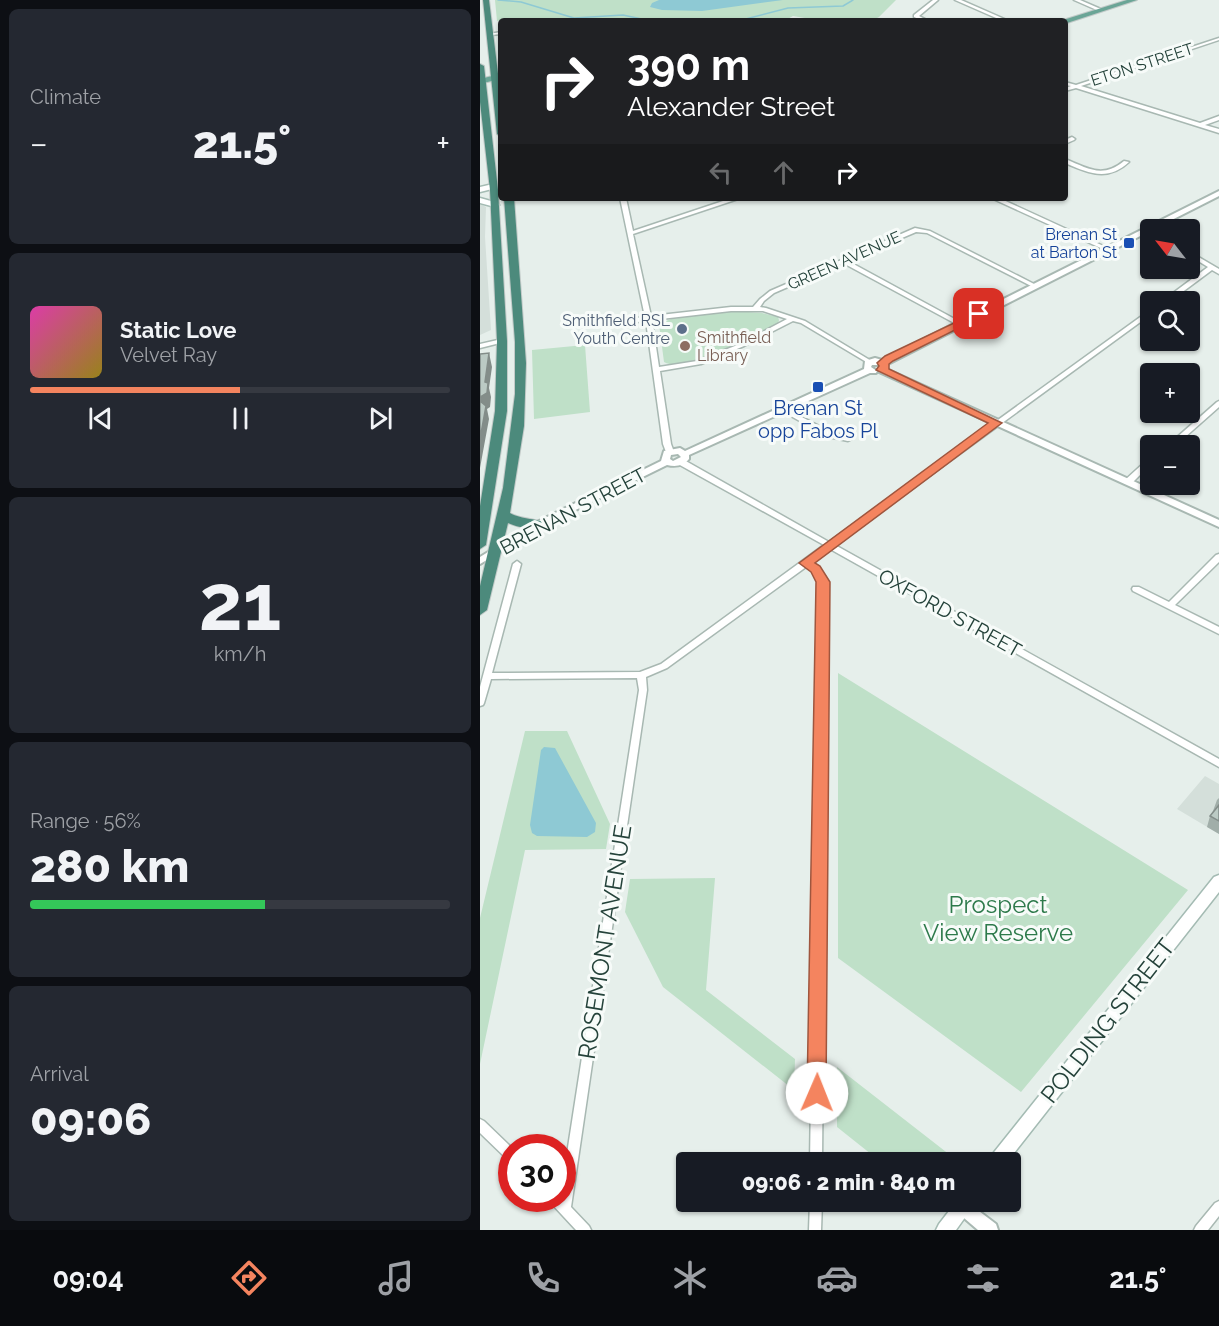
<!DOCTYPE html>
<meta charset="utf-8">
<style>
:root{--surface:#171b24;--page:#242831;--text:#f1f3f6;--muted:#9ea1a6;--line:#363941;--accent:#f4845f}
body{margin:0;font-family:Raleway,sans-serif;background:var(--page);color:var(--text);height:100vh;display:flex;flex-direction:column;font-size:22px;white-space:nowrap}
*{box-sizing:border-box;margin:0}
p{font-size:20px;color:var(--muted)}
.icon{flex:none;width:33px;height:33px;fill:none;stroke:currentColor;stroke-width:2;stroke-linecap:round;stroke-linejoin:round}
.map{position:relative;flex:1;overflow:hidden}
.panel{display:flex;flex-direction:column;gap:9px;padding:9px;background:#0d0f14;width:480px}
.panel>*{flex:none}
.hud{position:absolute;left:18px;top:18px;width:570px;height:183px;border-radius:6px;box-shadow:0 2px 4px #0004;background:#202124;color:#fff;overflow:hidden}
.needle{width:39px;rotate:301deg}
.tools{position:absolute;left:660px;top:219px;display:grid;gap:12px}
.tools a{display:grid;place-items:center;width:60px;height:60px;border-radius:6px;background:var(--surface);box-shadow:0 2px 4px #0004;font-size:30px}
.speed{position:absolute;left:18px;top:1134px;display:flex;gap:12px;font-size:30px;font-weight:700;text-align:center}
.speed>*{display:grid;place-content:center;width:78px;height:78px;border-radius:50%;background:var(--surface);box-shadow:0 2px 4px #0004;line-height:1}
.speed .limit{border:9px solid #d22;background:#fff;color:#111}
.pin{position:absolute;display:grid;place-items:center;width:51px;height:51px;color:#fff;margin:-26px;border-radius:12px;box-shadow:0 3px 9px #0006}
.me{position:absolute;width:66px;margin:-33px;rotate:1deg;stroke-linejoin:round;filter:drop-shadow(0 0 4px #0008)}
.turn{display:flex;align-items:center;gap:21px;height:126px;padding:0 30px;font-size:27px}
.turn .icon{width:78px;height:78px;stroke-width:2.5}
.turn b{display:block;font-size:42px;line-height:51px}
.lanes{display:flex;align-items:center;height:57px;padding:0 30px;background:#0003;justify-content:center;gap:30px;direction:ltr}
.lanes .off{opacity:.35}
.big{font-size:45px;font-weight:800;line-height:1.1}
.panel .card{flex:1;display:flex;flex-direction:column;justify-content:center;gap:9px;min-width:0;padding:0 21px;border-radius:9px;background:var(--page)}
.panel .dial{align-items:center;gap:0}
.dial b{font-size:78px;line-height:1}
.song{display:flex;align-items:center;gap:18px}
.cover{width:72px;height:72px;border-radius:9px;background:linear-gradient(135deg,hsl(320 70% 55%),hsl(50 70% 35%))}
.played{height:6px;border-radius:3px;background:linear-gradient(90deg,var(--accent) 50%,var(--line) 50%)}
.keys{display:flex;justify-content:space-around;direction:ltr}
.heat{display:flex;justify-content:space-between;align-items:center;font-size:33px;direction:ltr}
.charge{height:9px;border-radius:4px;background:linear-gradient(90deg,#34c759 56%,var(--line) 0)}
.trip{position:absolute;left:196px;top:1152px;width:345px;height:60px;border-radius:6px;background:var(--surface);box-shadow:0 2px 4px #0004;font-weight:800;line-height:60px;text-align:center}
.tab-bar{display:flex;height:96px;justify-content:space-around;align-items:center;background:#090b0e;color:var(--muted)}
.tab-bar .icon{width:42px;height:42px}
.tab-bar .on{color:var(--accent)}
.tab-bar b{font-size:27px;color:var(--text)}
main{display:flex;flex:1;min-height:0}
.map>svg:first-child{display:block}
.built{fill:#d4dfda}
.green{fill:#bfe0c8}
.water{fill:#8ec9d4}
.lines{fill:none;stroke-linecap:round;stroke-linejoin:round}
.stream{stroke:#8ec9d4;stroke-width:1.5}
.minor-casing{stroke:#a8b8b2;stroke-width:3}
.tertiary-casing{stroke:#a8b8b2;stroke-width:4}
.secondary-casing{stroke:#a4bbb3;stroke-width:3}
.primary-casing{stroke:#c2cac8;stroke-width:2}
.trunk-casing{stroke:#c2cac8;stroke-width:2}
.minor{fill:#fff;fill-rule:evenodd}
.tertiary{fill:#fff;fill-rule:evenodd}
.secondary{fill:#fff;fill-rule:evenodd}
.primary{fill:#6aa596;fill-rule:evenodd}
.trunk{fill:#4c8a7c;fill-rule:evenodd}
.wall{fill:#a1aea9}
.shaded-wall{fill:#838d89}
.building{fill:#bbcac4;stroke:#838d89;stroke-width:1.5}
.route{fill:#f4845f;stroke:#9f563e;stroke-width:1.5}
.transit-dot{fill:#1a4fb4;stroke:#f7fbf9;stroke-width:2}
.service-dot{fill:#5c6f8a;stroke:#f7fbf9;stroke-width:2}
.education-dot{fill:#8d6e63;stroke:#f7fbf9;stroke-width:2}
.labels{text-anchor:middle;stroke-width:6;stroke-linejoin:round;paint-order:stroke}
.far-street-label{font-size:16px;fill:#24423a;stroke:#f7fbf9}
.far-transit-label{font-size:16px;fill:#164399;stroke:#f7fbf9;text-anchor:end}
.far-service-label{font-size:16px;fill:#4e5e75;stroke:#f7fbf9;text-anchor:end}
.far-education-label{font-size:16px;fill:#785e54;stroke:#f7fbf9;text-anchor:start}
.transit-label{font-size:20px;fill:#164399;stroke:#f7fbf9}
.street-label{font-size:20px;fill:#24423a;stroke:#f7fbf9}
.near-park-label{font-size:24px;fill:#2d7a4b;stroke:#f7fbf9}
.near-street-label{font-size:24px;fill:#24423a;stroke:#f7fbf9}
</style>
<main>
<section class="panel">
<div class="card"><p>Climate</p>
<div class="heat"><a>−</a><b class="big">21.5°</b><a>+</a></div>
</div>
<div class="card">
<div class="song"><i class="cover"></i><div><b>Static Love</b><p>Velvet Ray</p></div></div>
<div class="played"></div>
<div class="keys"><svg class="icon" aria-label="previous" viewBox="0 0 24 24"><path d="M18 5L8 12l10 7zM5 5v14"/></svg><svg class="icon" aria-label="pause" viewBox="0 0 24 24"><path d="M8 5v14M16 5v14"/></svg><svg class="icon" aria-label="next" viewBox="0 0 24 24"><path d="M6 5l10 7-10 7zM19 5v14"/></svg></div>
</div>
<div class="card dial"><b>21</b><p>km/h</p></div>
<div class="card"><p>Range · 56%</p><b class="big">280 km</b><div class="charge"></div></div>
<div class="card"><p>Arrival</p><b class="big">09:06</b></div>
</section>
<div class="map">
<svg width="739" height="1230" viewBox="0 0 739 1230">
<rect width="100%" height="100%" fill="#e6efeb"/>
<path class="built" d="M0,204L6,207L5,237L11,330L0,335Z
M725,776L739,784V834L697,809Z"/>
<path class="green" d="M15,0H416L399,17L391,21H343L313,16L304,21H58L57,18L17,21Z
M254,311L282,313L298,317L299,320L298,324L289,330C266,340 206,374 184,362L179,324L191,319Z
M105,345L110,412L54,419L52,350Z
M358,673L708,890L541,1092L358,958Z
M45,731H87L130,824L126,849L45,850L0,1064V918Z
M235,878L226,990L315,1059L314,1090L183,987L145,912L150,879Z
M357,1067L479,1162H401L357,1127Z"/>
<path class="water" d="M179,0H303L222,11L182,10L170,7L172,3Z
M64,747L75,748L116,823L115,832L107,837L57,836L52,833L50,825L61,750Z"/>
<g class="lines">
<path class="stream" d="M18,0L41,2L94,18L143,15L171,21
M258,21L308,8L363,6L373,0"/>
<defs>
<path id="minor" d="M453,0H458L439,16L449,21H443L434,17V15Z
M475,0H481L529,21H523Z
M594,0H600L623,10L619,11Z
M21,32V34L11,35L9,34Z
M739,38V40L601,86L720,123L739,116V120L725,125L739,129V133L596,88L585,91V88L591,86L585,85V82L596,85Z
M592,137L595,139L594,140L585,144V140Z
M585,159C608,168 622,179 644,161L649,162C628,182 608,173 585,163Z
M140,198H146L153,231L252,198H261L153,234L171,316L251,307H273L280,299L290,291L435,228L450,231L558,286L555,288L553,287L447,233L436,232L368,261L482,323V325H478L363,263L294,293L284,301L280,307L286,308L325,321L393,362L390,364L388,363L321,323L313,321L264,346L221,364L180,371L191,444L194,452L190,454L186,452L183,444L166,321L113,327L110,325L113,323L165,317ZM251,311H283L307,319L260,344L217,361L179,367L172,320Z
M511,198H519L630,249L625,250Z
M710,252L739,269V274L732,270L689,302H681L728,267L710,256Z
M670,310V315L355,545L739,759V767L350,549L331,563L339,567L347,582L342,1162H330L339,582L333,571L326,567L187,668L166,677L167,690L91,1207L109,1226L111,1230H96L70,1202L68,1198H82V1186L159,690L157,678L11,679L4,703L3,705L0,706V687L33,564L37,561L41,564L12,673L160,672L181,664L344,545L198,464L197,462L198,460H204L349,542Z
M22,339L25,341L24,342L0,348V344Z
M739,401V407L695,446H687L737,402Z
M304,408L353,433L371,437L372,439L368,441L348,437L302,411L301,410Z
M667,460H670V465L651,484H645L644,482L645,480Z
M739,554V562L695,605L739,627V634L653,591L652,589L653,587H659L689,602L736,555Z
M0,1119L4,1121L32,1148V1162L28,1160L0,1133Z
M739,1201V1216L728,1230H714L716,1226L735,1203Z
M330,1202H342L341,1230H329Z"/>
<path id="tertiary" d="M739,191V196L406,365H392L391,367L397,371L396,373H390L209,455V459C203,466 196,467 187,465L63,526L0,564V557L57,522L181,461L184,451L200,448L205,451L384,369L385,361L395,358L402,360ZM198,454L201,457L193,461L190,459L191,455Z
M402,367L739,520V527L399,372V368Z
M477,1202H487L516,1224L518,1230H498L477,1212L474,1207Z"/>
<path id="secondary" d="M13,184L17,186L16,188L0,192V187Z
M0,198L18,203L19,205L15,207L0,203Z
M739,875V892L527,1162H509L511,1156L734,877Z
M476,1202H496L476,1230H456L459,1224Z"/>
<path id="primary" d="M647,0H657L587,23L580,21Z
M16,75H19V79L0,84V79Z"/>
<path id="trunk" d="M3,0H9L21,98V137L17,134Z
M0,64L4,66L18,190L27,341V411L6,545L0,549V506L15,411L17,341L10,190L0,102Z
M24,198H34L46,363L44,426L30,513C42,520 59,518 66,524C57,531 39,528 28,523L7,610L0,615V586L23,488L35,394V342Z"/>
</defs>
<use href="#minor" class="minor-casing"/>
<use href="#tertiary" class="tertiary-casing"/>
<use href="#secondary" class="secondary-casing"/>
<use href="#primary" class="primary-casing"/>
<use href="#trunk" class="trunk-casing"/>
<use href="#minor" class="minor"/>
<use href="#tertiary" class="tertiary"/>
<use href="#secondary" class="secondary"/>
<use href="#primary" class="primary"/>
<use href="#trunk" class="trunk"/>
</g>
<path class="wall" d="M739,798V834L727,827L730,816L733,811L737,800Z"/>
<path class="shaded-wall" d="M9,353L12,367L9,388L11,397L10,407L7,409L9,419L0,468V397L5,382Z"/>
<path class="building" d="M9,353L5,382L8,383L7,393L0,397V354Z
M0,401L6,406L0,439Z
M739,805V821L730,816Z"/>
<path class="route" d="M499,311L504,314L503,316L413,361L409,364V369L522,423L335,563L340,566L350,582L346,1093L344,1099L337,1102L330,1099L327,1093L336,582L331,572L319,563L508,423L396,370L399,366L397,363L405,356Z"/>
<g class="transit-dot">
<rect x="643" y="237" width="12" height="12" rx="3"/>
<rect x="332" y="381" width="12" height="12" rx="3"/>
</g>
<circle class="service-dot" cx="202" cy="329" r="6"/>
<circle class="education-dot" cx="205" cy="346" r="6"/>
<g class="labels">
<g class="far-street-label">
<text transform="translate(662 64) rotate(-18)" y="6">ETON STREET</text>
<text transform="translate(364 260) rotate(-24)" y="6">GREEN AVENUE</text>
</g>
<g class="far-transit-label">
<text x="637" y="240">Brenan St<tspan x="637" dy="18">at Barton St</tspan></text>
</g>
<g class="far-service-label">
<text x="190" y="326">Smithfield RSL<tspan x="190" dy="18">Youth Centre</tspan></text>
</g>
<g class="far-education-label">
<text x="217" y="343">Smithfield<tspan x="217" dy="18">Library</tspan></text>
</g>
<g class="transit-label">
<text x="338" y="415">Brenan St<tspan x="338" dy="23">opp Fabos Pl</tspan></text>
</g>
<g class="street-label">
<text transform="translate(93 511) rotate(-28)" y="7">BRENAN STREET</text>
<text transform="translate(470 613) rotate(29)" y="7">OXFORD STREET</text>
</g>
<g class="near-park-label">
<text x="518" y="913">Prospect<tspan x="518" dy="28">View Reserve</tspan></text>
</g>
<g class="near-street-label">
<text transform="translate(125 942) rotate(-81)" y="8">ROSEMONT AVENUE</text>
<text transform="translate(628 1021) rotate(-52)" y="8">POLDING STREET</text>
</g>
</g>
</svg>
<div class="tools">
<a><svg class="needle" viewBox="-14 -14 28 28"><path d="M0-13l5 13h-10z" fill="#e53935"/><path d="M0 13l5-13h-10z" fill="#9ea1a6"/></svg></a>
<a><svg class="icon" aria-label="search" viewBox="0 0 24 24"><circle cx="10" cy="10" r="6"/><path d="M15 15l6 6"/></svg></a>
<a>+</a>
<a>−</a>
</div>
<div class="speed"><div class="limit">30</div></div>
<div class="pin" style="left:499px;top:314px;background:#d93025"><svg class="icon" aria-label="arrive" viewBox="0 0 24 24"><path d="M6 21V4h12l-3 4 3 4H6"/></svg></div>
<svg class="me" style="left:337px;top:1093px" viewBox="-20 -20 40 40"><circle r="19" fill="#fff"/><path d="M0-13L10 11 0 6-10 11z" fill="#f4845f"/></svg>
<div class="trip">09:06 · 2 min · 840 m</div>
<div class="hud">
<div class="turn"><svg class="icon" aria-label="right" viewBox="0 0 24 24"><path d="M7 20v-9h11M14 6l5 5-5 5"/></svg><div><b>390 m</b>Alexander Street</div></div>
<div class="lanes"><svg class="icon off" aria-label="left" viewBox="0 0 24 24"><path d="M17 20v-9H6M10 6l-5 5 5 5"/></svg><svg class="icon off" aria-label="ahead" viewBox="0 0 24 24"><path d="M12 20V5M6 11l6-6 6 6"/></svg><svg class="icon" aria-label="right" viewBox="0 0 24 24"><path d="M7 20v-9h11M14 6l5 5-5 5"/></svg></div>
</div>
</div>
</main>
<nav class="tab-bar">
<b>09:04</b>
<svg class="icon on" aria-label="directions" viewBox="0 0 24 24"><path d="M12 3l9 9-9 9-9-9zM9 14v-3h6M13 9l2 2-2 2"/></svg>
<svg class="icon" aria-label="music" viewBox="0 0 24 24"><path d="M9 18V5l10-2v13"/><circle cx="6" cy="18" r="3"/><circle cx="16" cy="16" r="3"/></svg>
<svg class="icon" aria-label="phone" viewBox="0 0 24 24"><path d="M5 4h4l2 5-3 2q2 4 5 5l2-3 5 2v4C11 20 4 13 5 4z"/></svg>
<svg class="icon" aria-label="climate" viewBox="0 0 24 24"><path d="M12 3v18M4 7l16 10M4 17L20 7"/></svg>
<svg class="icon" aria-label="car" viewBox="0 0 24 24"><path d="M5 17H2v-5l4-1 3-4h7l3 4 3 1v5h-3M9 17h6M6 11h13"/><circle cx="7" cy="17" r="2"/><circle cx="17" cy="17" r="2"/></svg>
<svg class="icon" aria-label="filters" viewBox="0 0 24 24"><path d="M4 7h16M4 17h16"/><circle cx="9" cy="7" r="2"/><circle cx="15" cy="17" r="2"/></svg>
<b>21.5°</b>
</nav>
